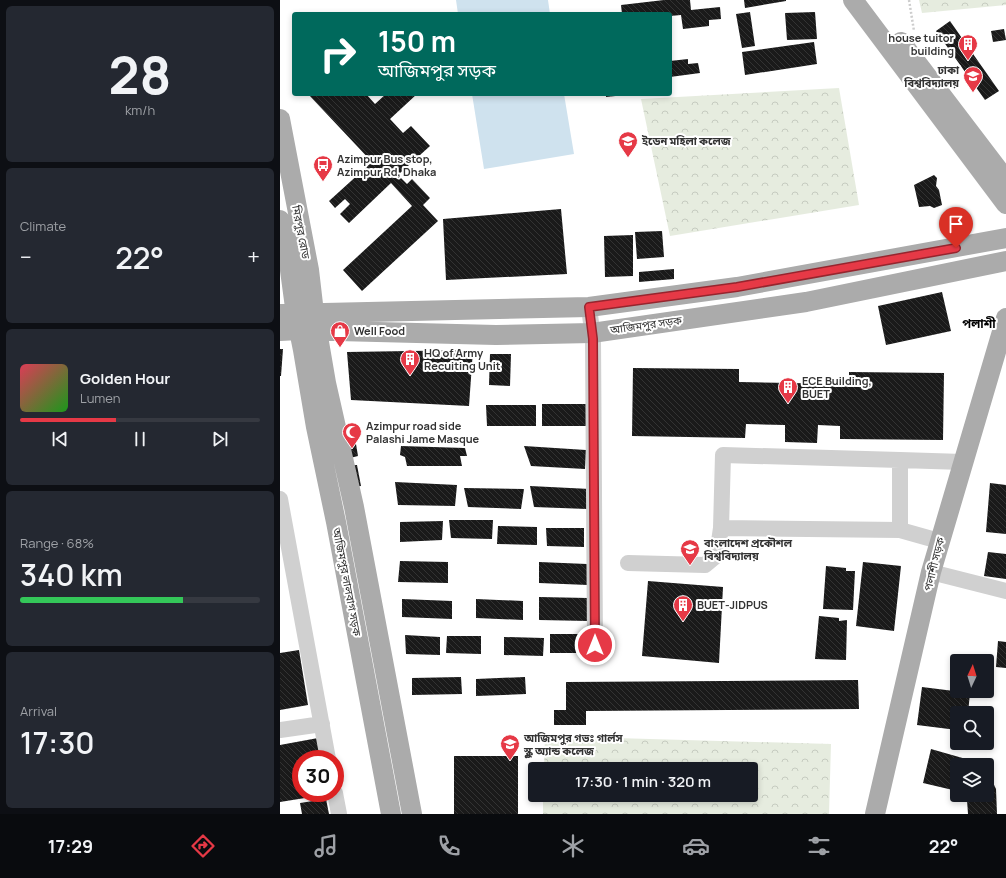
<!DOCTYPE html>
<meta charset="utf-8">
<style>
:root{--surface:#171b24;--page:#242831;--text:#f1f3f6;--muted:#9ea1a6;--line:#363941;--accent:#e63946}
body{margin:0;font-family:Manrope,"Noto Sans Bengali",sans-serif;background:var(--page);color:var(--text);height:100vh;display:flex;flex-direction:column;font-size:15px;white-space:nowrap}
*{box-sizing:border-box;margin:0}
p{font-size:13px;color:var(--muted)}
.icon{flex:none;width:22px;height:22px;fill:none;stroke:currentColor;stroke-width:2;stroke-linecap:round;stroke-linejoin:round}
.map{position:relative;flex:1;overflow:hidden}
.drawer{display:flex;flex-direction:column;gap:6px;padding:6px;background:#0d0f14;width:280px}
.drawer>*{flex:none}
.banner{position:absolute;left:12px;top:12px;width:380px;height:84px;border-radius:4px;box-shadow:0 2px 6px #0003;background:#00695c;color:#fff;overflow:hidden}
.needle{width:26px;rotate:4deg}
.buttons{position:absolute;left:670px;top:654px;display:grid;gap:8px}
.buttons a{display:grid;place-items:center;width:44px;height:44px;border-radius:4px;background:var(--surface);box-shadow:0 2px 6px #0003;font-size:20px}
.speed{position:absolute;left:12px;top:750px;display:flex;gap:8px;font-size:20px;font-weight:700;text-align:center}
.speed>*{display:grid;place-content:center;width:52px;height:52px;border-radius:50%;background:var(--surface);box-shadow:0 2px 6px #0003;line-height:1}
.speed .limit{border:6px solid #d22;background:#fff;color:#111}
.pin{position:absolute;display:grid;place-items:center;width:34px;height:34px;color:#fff;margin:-41px -17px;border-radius:50% 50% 50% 0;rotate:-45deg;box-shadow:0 0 4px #0007}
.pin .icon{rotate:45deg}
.me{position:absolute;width:44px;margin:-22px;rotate:0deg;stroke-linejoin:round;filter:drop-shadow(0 0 3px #0008)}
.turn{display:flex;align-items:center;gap:14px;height:84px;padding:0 20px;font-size:18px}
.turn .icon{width:52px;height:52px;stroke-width:2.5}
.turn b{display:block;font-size:28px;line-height:34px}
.big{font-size:30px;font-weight:600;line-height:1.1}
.drawer .widget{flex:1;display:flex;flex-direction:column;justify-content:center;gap:6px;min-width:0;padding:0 14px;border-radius:6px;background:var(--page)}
.drawer .dial{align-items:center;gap:0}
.dial b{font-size:52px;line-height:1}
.song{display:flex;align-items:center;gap:12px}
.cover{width:48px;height:48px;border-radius:6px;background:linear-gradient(135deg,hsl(350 70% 55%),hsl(120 70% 35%))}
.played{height:4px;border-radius:2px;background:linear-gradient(90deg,var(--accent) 40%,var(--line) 40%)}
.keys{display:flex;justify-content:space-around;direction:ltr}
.heat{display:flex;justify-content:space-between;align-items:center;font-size:22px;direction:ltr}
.charge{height:6px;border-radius:3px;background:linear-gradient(90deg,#34c759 68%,var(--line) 0)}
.trip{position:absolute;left:248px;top:762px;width:230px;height:40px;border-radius:4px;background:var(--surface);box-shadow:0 2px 6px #0003;font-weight:600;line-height:40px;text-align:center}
.menu{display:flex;height:64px;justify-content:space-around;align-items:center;background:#090b0e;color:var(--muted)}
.menu .icon{width:28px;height:28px}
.menu .on{color:var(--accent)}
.menu b{font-size:18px;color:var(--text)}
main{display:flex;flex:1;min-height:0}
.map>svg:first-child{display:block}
.park{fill:url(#park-crowns)}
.water{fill:#cfe2ee}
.building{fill:url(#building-back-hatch)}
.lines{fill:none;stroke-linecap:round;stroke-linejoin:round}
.path{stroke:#cdcdcd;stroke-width:2.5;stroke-dasharray:2 2;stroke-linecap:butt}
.minor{stroke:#d0d0d0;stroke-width:16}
.major{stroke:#ababab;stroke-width:20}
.route-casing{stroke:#96252e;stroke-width:10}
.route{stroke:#e63946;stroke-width:7}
.labels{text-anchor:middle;stroke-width:4;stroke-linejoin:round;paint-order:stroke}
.poi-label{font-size:11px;font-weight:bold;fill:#333;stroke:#fff;text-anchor:start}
.street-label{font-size:11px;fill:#333;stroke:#fff}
.neighbourhood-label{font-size:12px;font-weight:bold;fill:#000;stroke:#fff}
</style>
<main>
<section class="drawer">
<div class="widget dial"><b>28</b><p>km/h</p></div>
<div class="widget"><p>Climate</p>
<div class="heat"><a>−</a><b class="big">22°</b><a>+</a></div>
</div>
<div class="widget">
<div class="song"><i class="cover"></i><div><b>Golden Hour</b><p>Lumen</p></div></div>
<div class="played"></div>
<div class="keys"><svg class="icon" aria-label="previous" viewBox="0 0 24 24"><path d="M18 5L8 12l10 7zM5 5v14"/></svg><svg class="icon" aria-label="pause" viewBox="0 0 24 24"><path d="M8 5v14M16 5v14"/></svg><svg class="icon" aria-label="next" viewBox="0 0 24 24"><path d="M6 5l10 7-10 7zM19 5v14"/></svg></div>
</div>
<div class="widget"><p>Range · 68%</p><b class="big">340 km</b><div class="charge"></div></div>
<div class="widget"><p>Arrival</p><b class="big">17:30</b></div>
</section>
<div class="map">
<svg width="726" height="814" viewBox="0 0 726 814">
<defs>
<pattern id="park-crowns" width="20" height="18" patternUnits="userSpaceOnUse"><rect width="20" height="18" fill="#e6ecdf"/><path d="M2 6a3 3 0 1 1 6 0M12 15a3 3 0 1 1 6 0" fill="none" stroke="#c6cbc0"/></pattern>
<pattern id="building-back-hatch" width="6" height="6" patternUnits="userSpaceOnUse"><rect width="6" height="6" fill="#1a1a1a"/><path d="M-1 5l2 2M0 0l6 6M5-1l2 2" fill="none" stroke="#333"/></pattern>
</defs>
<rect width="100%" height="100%" fill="#fff"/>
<path class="park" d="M639,0H726V5L642,13Z
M559,88L579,205L390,236L361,99Z
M265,736L551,744L549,814H263V795H471V769H264Z"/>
<path class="water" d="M176,0H268L270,14H178Z
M192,94H284L294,154L204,169Z"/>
<path class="building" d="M384,0H410L411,10L440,7L441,19L429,20V26L403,29L401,15L390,16V14H342L341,5Z
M464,0H506V1L465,8Z
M470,12L475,46L462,48L456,14Z
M535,12L537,39L507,40L505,13Z
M670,21L719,91L705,100L656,31Z
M724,29L726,40L713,42L711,31Z
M534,42L537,64L465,75L462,52Z
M408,59V64L418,63L420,73L390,77V61Z
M28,94H86L95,104L106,94H137L110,119L123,133L131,126L150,146L118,175L127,184L132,179L150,198L143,205L158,221L82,291L63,270L132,206L111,183L69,223L60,214L70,204L65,199L55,208L49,201L92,162Z
M326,94H345V95L326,97Z
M654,175L657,178L656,186L659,190L662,205L654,208L650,206L639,207L634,185Z
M281,209L287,274L166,280L163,219Z
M382,231L384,257L357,259L355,232Z
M353,235V276L325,277L324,236Z
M394,269V279L359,282V272Z
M662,292L671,331L606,345L598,306Z
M0,349H3L1,376H0Z
M193,350L189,406L71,400L67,352Z
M210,354H231L230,386L209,385Z
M353,368L459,369V382L569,384V372L664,373L663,440L560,439V426L538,425L537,443L505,442V425L466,424L465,438L352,436Z
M262,404H309L308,426H262Z
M206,405H256V426H207Z
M75,438L78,456L70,458L67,442Z
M121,446L185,448L187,456H180L182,466H127L125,457L120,455Z
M244,446L306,450L305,469L251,466Z
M66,465H77L81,486L71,487Z
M115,482L177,485L175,506L118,505Z
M710,483L726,485V534L706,532Z
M250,486L310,489L307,509L254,507Z
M184,488L244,489L241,509L188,507Z
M169,520H213L212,539L171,538Z
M163,521L162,540L120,542V522Z
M218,526L257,527V545L217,544Z
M266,528H304V547L267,546Z
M708,552L726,554V579L704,576Z
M120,561L168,562V583L118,582Z
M259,562L307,564L308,585L259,583Z
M583,562L621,566L614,631L576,626Z
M546,566L566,568V571H575L573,610L543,609Z
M368,581L443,587L439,663L362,656Z
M259,597L308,598V621L259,620Z
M122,599L172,601V619L122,617Z
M196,599L243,601V620L196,618Z
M539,616L559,618V621L567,620L566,660L535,659Z
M270,634H311V653H270Z
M125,635L160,637V655L126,654Z
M167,636H201V654L166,653Z
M224,637L264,638L263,656L224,655Z
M718,641L726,642V668L716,667Z
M19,650L28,705L0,710V653Z
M181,677L182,694L132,695V678Z
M245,677L246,694L196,696V679Z
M578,680L579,709L306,711V725H274V710H286V682Z
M642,687L690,693L688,713H677V730L637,725Z
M38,738L42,759H21V793L50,794L0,802V745Z
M651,749L686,759L702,765H677V791L643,783Z
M174,756H238V814H174Z
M707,770L716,789L717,814H688L687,800L684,795H707Z
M46,799L49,814H22L20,803Z"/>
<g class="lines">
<path class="path" d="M629,0L634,31"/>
<path class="minor" d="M309,307L313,339L315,645
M620,460L683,462
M0,499L48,759
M441,528L620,530L659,541
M348,563L425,565L437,555L441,528L443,455L620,460V530
M651,572L726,591
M0,730L42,724
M55,793L59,814"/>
<path class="major" d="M573,0L726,204
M621,42L726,180
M0,119L29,270L34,313L46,383L74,507L132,814
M0,220L9,263L16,315L23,350L36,427L56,522L111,814
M0,314L309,307L457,287L726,238
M0,331L18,330L216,335L312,333L526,302L726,261
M595,814L651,572L726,318"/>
</g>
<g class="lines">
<defs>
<path id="route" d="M315,645L313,339L309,307L457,287L676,248"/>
</defs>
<use href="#route" class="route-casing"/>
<use href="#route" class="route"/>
</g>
<defs>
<symbol id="building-pin" viewBox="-11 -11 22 30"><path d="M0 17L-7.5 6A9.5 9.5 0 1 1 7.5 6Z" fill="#e63946" stroke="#fff"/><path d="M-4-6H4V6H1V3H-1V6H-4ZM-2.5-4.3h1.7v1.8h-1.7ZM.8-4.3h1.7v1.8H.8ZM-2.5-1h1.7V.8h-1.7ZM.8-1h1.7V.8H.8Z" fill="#fff"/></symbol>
<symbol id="university-pin" viewBox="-11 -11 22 30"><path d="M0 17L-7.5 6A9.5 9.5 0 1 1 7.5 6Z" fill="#e63946" stroke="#fff"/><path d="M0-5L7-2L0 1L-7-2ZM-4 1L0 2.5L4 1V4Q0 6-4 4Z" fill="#fff"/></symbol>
<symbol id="bus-pin" viewBox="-11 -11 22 30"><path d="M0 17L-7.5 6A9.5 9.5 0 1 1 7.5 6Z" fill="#e63946" stroke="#fff"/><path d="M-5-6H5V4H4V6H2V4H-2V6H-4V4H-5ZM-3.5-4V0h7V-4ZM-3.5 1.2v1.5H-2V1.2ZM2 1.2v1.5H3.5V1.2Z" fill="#fff"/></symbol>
<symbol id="shop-pin" viewBox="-11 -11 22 30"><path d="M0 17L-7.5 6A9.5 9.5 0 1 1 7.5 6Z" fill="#e63946" stroke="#fff"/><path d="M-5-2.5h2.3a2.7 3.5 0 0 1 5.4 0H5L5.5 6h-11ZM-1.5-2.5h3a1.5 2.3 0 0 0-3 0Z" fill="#fff"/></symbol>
<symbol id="mosque-pin" viewBox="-11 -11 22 30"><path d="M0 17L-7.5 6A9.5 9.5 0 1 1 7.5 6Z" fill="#e63946" stroke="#fff"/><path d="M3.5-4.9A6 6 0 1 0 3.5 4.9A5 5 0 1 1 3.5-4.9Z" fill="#fff"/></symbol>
</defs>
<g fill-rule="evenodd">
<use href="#building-pin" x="677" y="33" width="22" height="30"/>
<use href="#university-pin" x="682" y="65" width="22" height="30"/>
<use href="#university-pin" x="337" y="130" width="22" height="30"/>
<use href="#bus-pin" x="32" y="154" width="22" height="30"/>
<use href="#shop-pin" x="49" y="320" width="22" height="30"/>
<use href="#building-pin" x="119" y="348" width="22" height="30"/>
<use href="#building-pin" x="497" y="376" width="22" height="30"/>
<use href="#mosque-pin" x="61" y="421" width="22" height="30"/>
<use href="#university-pin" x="399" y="538" width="22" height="30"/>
<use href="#building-pin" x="392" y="594" width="22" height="30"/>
<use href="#university-pin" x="219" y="733" width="22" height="30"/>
</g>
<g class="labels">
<g class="poi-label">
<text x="674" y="42" text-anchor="end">house tuitor<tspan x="674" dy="13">building</tspan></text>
<text x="679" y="74" text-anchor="end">ঢাকা<tspan x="679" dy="13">বিশ্ববিদ্যালয়</tspan></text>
<text x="362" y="145">ইডেন মহিলা কলেজ</text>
<text x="57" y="163">Azimpur Bus stop,<tspan x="57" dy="13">Azimpur Rd, Dhaka</tspan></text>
<text x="74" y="335">Well Food</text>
<text x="144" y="357">HQ of Army<tspan x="144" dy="13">Recuiting Unit</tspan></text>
<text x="522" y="385">ECE Building,<tspan x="522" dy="13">BUET</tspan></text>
<text x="86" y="430">Azimpur road side<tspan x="86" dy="13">Palashi Jame Masque</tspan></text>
<text x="424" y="547">বাংলাদেশ প্রকৌশল<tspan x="424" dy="13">বিশ্ববিদ্যালয়</tspan></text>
<text x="417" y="609">BUET-JIDPUS</text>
<text x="244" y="742">আজিমপুর গভঃ গার্লস<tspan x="244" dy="13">স্কুল অ্যান্ড কলেজ</tspan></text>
</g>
<g class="street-label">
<text transform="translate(21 232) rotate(79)" y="4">মিরপুর রোড</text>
<text transform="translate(366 325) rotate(-8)" y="4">আজিমপুর সড়ক</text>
<text transform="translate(654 564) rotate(-76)" y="4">পলাশী সড়ক</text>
<text transform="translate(67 582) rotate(79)" y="4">আজিমপুর লালবাগ সড়ক</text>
</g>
<g class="neighbourhood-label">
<text x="699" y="328">পলাশী</text>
</g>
</g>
</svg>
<div class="buttons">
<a><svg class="needle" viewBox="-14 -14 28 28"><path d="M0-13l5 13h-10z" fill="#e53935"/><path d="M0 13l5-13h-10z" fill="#9ea1a6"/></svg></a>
<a><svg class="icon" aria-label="search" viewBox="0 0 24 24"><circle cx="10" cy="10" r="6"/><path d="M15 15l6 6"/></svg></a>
<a><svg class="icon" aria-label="layers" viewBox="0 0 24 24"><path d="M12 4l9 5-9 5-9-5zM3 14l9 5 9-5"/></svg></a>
</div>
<div class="speed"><div class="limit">30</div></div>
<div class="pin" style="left:676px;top:248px;background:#d93025"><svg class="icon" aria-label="arrive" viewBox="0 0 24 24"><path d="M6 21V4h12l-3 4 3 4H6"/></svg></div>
<svg class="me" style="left:315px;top:645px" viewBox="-20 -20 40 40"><circle r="17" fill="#e63946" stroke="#fff" stroke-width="3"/><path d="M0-11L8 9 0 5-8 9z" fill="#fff"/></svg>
<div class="trip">17:30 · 1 min · 320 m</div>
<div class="banner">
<div class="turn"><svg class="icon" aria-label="right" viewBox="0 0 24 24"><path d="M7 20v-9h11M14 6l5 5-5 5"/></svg><div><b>150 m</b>আজিমপুর সড়ক</div></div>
</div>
</div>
</main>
<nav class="menu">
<b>17:29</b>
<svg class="icon on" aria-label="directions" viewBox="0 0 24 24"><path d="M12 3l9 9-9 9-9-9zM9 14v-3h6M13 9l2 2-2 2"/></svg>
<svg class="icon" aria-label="music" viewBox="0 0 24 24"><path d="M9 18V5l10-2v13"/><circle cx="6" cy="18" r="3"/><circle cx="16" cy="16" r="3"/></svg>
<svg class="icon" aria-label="phone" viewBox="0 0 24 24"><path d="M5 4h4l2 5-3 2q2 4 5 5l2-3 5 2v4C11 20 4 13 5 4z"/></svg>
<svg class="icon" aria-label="climate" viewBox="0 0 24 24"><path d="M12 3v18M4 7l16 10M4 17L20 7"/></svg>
<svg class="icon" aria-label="car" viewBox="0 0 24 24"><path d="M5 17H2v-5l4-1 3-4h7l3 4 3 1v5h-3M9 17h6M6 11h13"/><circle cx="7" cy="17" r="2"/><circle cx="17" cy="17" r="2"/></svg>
<svg class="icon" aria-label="filters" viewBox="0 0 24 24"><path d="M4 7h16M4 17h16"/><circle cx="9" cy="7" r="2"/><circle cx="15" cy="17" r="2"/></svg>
<b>22°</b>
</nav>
